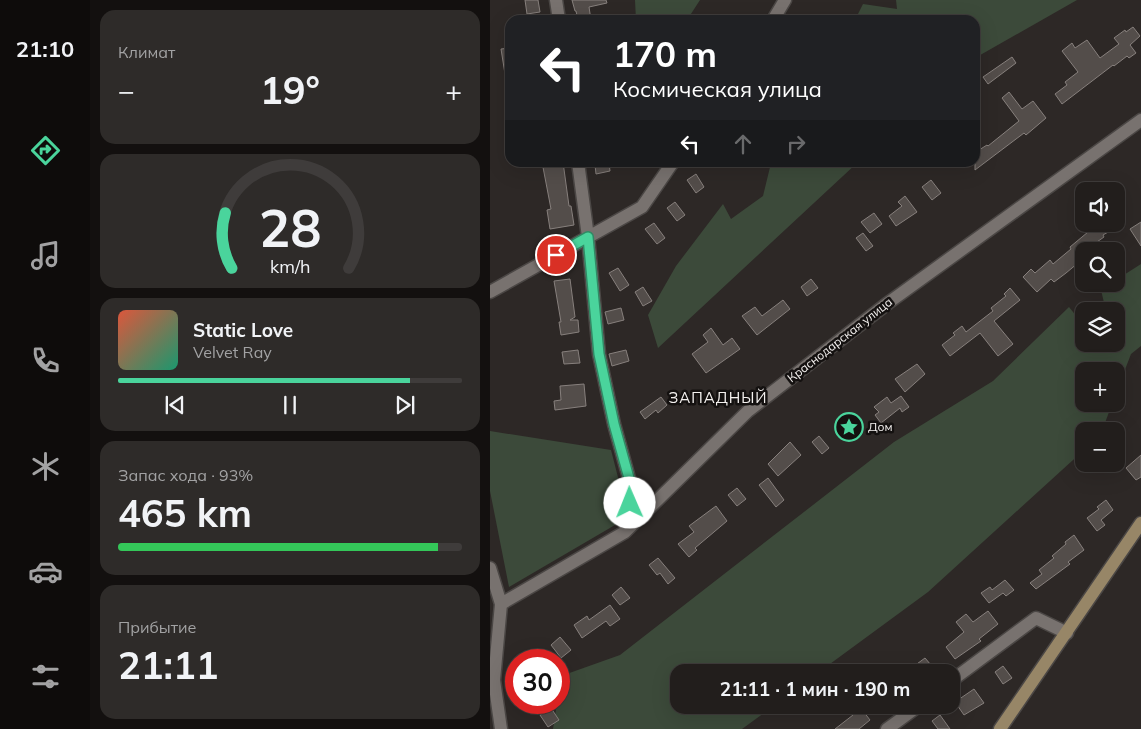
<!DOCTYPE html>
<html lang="ru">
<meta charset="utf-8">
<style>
:root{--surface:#221e1c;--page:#2e2b29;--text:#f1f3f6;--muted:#a2a2a3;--line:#3f3c3b;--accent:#4ad49c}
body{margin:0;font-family:Mulish,sans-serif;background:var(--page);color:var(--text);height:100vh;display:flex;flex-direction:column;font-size:19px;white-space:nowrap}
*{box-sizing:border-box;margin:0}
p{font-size:16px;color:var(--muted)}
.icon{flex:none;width:28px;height:28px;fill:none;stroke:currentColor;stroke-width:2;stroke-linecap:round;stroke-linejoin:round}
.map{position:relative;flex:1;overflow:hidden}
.details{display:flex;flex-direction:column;gap:10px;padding:10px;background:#13100f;width:400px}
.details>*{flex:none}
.guide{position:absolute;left:15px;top:15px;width:475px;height:152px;border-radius:15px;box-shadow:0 5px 20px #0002,0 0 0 1px var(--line);background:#202124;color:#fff;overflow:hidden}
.buttons{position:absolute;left:585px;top:182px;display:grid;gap:10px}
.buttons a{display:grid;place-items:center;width:50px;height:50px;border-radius:10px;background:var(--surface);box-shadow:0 5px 20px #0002,0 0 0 1px var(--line);font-size:25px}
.speed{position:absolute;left:15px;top:649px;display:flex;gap:10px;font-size:25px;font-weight:700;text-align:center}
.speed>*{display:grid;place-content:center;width:65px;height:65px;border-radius:50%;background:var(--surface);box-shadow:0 5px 20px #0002,0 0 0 1px var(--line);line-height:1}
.speed .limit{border:8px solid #d22;background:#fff;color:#111}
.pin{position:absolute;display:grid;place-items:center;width:42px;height:42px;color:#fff;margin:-21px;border:2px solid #fff;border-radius:50%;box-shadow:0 1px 5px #0007}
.me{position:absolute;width:55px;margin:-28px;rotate:359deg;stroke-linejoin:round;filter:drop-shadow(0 0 4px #0008)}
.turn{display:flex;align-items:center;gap:18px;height:105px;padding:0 25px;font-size:22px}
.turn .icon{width:65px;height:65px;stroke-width:2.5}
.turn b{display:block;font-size:35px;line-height:42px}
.lanes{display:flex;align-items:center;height:48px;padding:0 25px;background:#0003;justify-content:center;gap:25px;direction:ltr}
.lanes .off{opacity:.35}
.big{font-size:38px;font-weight:700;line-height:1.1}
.details .card{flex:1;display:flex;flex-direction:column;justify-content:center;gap:8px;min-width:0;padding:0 18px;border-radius:15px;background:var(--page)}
.details .dial{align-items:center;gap:0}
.dial svg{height:130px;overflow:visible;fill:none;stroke:var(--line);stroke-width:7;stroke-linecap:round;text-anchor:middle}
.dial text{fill:var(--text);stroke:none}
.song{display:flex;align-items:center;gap:15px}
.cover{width:60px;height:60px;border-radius:8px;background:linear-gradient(135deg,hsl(10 70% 55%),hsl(160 70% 35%))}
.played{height:5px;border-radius:2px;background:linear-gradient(90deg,var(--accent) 85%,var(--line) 85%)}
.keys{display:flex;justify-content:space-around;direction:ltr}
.heat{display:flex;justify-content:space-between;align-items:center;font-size:28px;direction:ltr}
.charge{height:8px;border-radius:4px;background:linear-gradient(90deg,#34c759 93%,var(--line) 0)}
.trip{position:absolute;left:180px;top:664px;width:290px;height:50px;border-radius:15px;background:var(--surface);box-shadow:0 5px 20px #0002,0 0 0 1px var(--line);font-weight:700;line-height:50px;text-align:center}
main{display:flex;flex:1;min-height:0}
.menu{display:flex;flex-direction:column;width:90px;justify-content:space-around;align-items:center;background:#0e0c0b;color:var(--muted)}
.menu .icon{width:35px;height:35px}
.menu .on{color:var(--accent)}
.menu b{font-size:22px;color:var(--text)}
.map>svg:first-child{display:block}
.green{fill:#3c4a3a}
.building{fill:#534d4a;stroke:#87807d}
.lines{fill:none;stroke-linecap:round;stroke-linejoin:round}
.minor-casing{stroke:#4b4745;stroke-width:15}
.secondary-casing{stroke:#4b4745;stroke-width:15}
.minor{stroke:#78726f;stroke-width:12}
.secondary{stroke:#978667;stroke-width:12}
.route-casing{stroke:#308a65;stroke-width:12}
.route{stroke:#4ad49c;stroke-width:9}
.labels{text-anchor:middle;stroke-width:5;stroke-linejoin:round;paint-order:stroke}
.street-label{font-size:12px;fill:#f4f1ef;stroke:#141110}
.poi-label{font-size:12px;fill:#f4f1ef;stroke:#141110;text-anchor:start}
.quarter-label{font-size:15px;letter-spacing:1px;fill:#f4f1ef;stroke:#141110}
</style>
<main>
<nav class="menu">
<b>21:10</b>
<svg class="icon on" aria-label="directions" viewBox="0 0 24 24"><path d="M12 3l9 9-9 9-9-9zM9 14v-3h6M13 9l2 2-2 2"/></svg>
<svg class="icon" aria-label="music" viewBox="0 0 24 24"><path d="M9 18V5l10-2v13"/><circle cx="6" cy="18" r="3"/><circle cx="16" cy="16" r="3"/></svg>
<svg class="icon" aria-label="phone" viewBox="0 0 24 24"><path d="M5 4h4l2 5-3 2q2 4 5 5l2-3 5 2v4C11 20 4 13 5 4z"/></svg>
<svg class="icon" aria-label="climate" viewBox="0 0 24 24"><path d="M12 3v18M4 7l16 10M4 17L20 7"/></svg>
<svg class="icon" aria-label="car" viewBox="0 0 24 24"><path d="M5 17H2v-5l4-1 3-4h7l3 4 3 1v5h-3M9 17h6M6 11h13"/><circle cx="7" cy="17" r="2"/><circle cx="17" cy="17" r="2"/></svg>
<svg class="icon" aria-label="filters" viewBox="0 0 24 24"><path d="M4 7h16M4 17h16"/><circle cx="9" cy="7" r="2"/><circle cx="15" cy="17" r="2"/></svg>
</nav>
<section class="details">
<div class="card"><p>Климат</p>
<div class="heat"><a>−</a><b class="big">19°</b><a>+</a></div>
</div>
<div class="card dial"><svg viewBox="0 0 100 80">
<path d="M14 69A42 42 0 1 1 86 69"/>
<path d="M14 69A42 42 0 0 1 10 35" stroke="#4ad49c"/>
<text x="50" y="56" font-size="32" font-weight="700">28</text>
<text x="50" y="72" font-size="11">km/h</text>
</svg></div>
<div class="card">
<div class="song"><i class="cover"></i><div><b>Static Love</b><p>Velvet Ray</p></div></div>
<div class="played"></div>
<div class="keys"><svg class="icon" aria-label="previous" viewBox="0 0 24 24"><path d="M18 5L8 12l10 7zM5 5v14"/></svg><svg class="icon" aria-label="pause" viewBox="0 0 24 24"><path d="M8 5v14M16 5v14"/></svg><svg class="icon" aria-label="next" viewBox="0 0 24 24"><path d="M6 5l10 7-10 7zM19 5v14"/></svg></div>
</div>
<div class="card"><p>Запас хода · 93%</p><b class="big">465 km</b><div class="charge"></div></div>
<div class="card"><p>Прибытие</p><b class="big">21:11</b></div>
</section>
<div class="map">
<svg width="651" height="729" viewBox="0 0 651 729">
<rect width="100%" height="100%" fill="#2d2826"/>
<path class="green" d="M145,0H210L197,20H146Z
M406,0H587L485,58V20H365L373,4L407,9Z
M281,163H367L168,348L158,315L186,266L233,204L241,219L273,196Z
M651,264V346L641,354L626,393V371H594V404H622L612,431H594V450L438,592L329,672H189V705H285L252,729H63L67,703L69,702L71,676L130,655L404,442L503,381L579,307L591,322L594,321V344H626V311H616L611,290L620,284H626V280Z
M0,431L121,450L131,489L125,525L19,587L0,491Z"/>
<path class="building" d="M35,0H48L50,12L37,14Z
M82,0H116L117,3L99,7L101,20H88L86,11H85Z
M643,27L650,36L640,45L646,53L639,58L637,56L624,66L623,65L572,104L565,94L577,85L575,82L588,72L572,51L582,43L585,48L597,40L610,58L629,44L624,38L635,30L636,32Z
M20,48V73L15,74L11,49Z
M522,57L526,63L498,84L493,77Z
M519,92L532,109L543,101L556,118L536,135L534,133L485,170V155L490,152L489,150L497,145L498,146L529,121L512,98Z
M52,162H73L79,206H81L84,225L60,229L57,210L61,209Z
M119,163L120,171L106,174L105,165Z
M206,174L214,187L206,193L197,180Z
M441,180L451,193L442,200L432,187Z
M415,196L427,212L406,226L399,216L412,206L408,202Z
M185,202L195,215L187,221L177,208Z
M384,213L392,224L380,233L371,222Z
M651,222V246L640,229Z
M164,223L175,238L167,244L155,229Z
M604,224H632L613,235L614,237L594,251V258L576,273L564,282L561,279L547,292L533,277L541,269L545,273L560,260L563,264L581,249L580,247L598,232L596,230Z
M373,233L383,246L376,251L366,238Z
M128,268L139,285L130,291L119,273Z
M80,279L85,317L80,320H88L89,332L71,335L69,322H71L64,281Z
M321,279L328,288L317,296L311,287Z
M153,287L162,301L153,306L145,292Z
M520,288L530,300L504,321L523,344L508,356L490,333L460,356L452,345L465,335L463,333L472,326L476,332L503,311L501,308L516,296L514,294Z
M293,300L300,309L267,335L252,316L265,307L272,316Z
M131,308L134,320L118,324L115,312Z
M221,328L233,345L242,338L250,349L216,373L202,354L218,342L213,335Z
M88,350L90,363L74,364L72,352Z
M136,350L139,361L122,366L119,354Z
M427,364L435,374L415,392L405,379Z
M94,384L96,406L65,410L64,401L71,400L70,386Z
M411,396L419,407L412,412L410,408L391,423L385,415L389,412L384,407L397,397L401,403Z
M171,397L177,405L168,413L166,410L155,419L150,412Z
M329,436L339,448L332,454L322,442Z
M300,442L311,455L288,476L278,464Z
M651,455V477L646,480L636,468Z
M278,478L294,500L286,507L269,485Z
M247,488L256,499L247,506L238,495Z
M616,500L623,510L611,520L615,525L607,531L597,518L609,509L607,507Z
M226,506L237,521L205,548L207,550L199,557L188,544L204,532L199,526Z
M584,535L594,550L578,562L580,564L546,589L540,583L552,574L549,570L564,558L562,556L576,544L575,542Z
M168,558L185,578L178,584L170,573L167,575L159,565Z
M515,580L524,590L516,596L513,593L499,603L491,593L500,587L502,590Z
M131,587L140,598L130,605L122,595Z
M120,605L130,619L120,626L116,621L92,638L84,625L97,616L99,620Z
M498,611L508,624L489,639L491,641L465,659L456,647L474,632L466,622L476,614L483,622Z
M70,637L81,650L71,658L61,645Z
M435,658L447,672H416Z
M513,666L522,678L513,684L505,672Z
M484,689L494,703L474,715L465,702Z
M370,707L380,720L369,729H345L363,715L362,713Z
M61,708L69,720L58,727L50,715Z
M450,715L460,729H448L442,721Z"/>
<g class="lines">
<defs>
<path id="minor" d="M66,0L69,20
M283,20L295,0
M88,162L98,237L109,354L124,424L142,489L135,532
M0,292L152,207L183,162
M0,568L11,604L4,680L11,729
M11,604L135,532L258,411L398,303L651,120
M461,681L546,618L577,633
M397,729L430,705"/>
<path id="secondary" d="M510,729L651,523"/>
</defs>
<use href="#minor" class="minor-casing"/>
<use href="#secondary" class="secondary-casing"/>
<use href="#minor" class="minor"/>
<use href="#secondary" class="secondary"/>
</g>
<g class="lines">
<defs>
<path id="route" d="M66,255L98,237L109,354L124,424L142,489L140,503"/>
</defs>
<use href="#route" class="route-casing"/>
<use href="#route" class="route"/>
</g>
<defs>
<symbol id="sight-ring" viewBox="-11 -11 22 22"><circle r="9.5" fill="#141110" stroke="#4ad49c" stroke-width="1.5"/><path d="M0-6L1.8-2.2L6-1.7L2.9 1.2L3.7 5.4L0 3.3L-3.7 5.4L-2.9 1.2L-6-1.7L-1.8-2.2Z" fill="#4ad49c"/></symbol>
</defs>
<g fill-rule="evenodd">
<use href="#sight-ring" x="343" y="411" width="32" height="32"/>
</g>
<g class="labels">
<g class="street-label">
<text transform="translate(350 340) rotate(-38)" y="4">Краснодарская улица</text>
</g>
<g class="poi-label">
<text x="378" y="431">Дом</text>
</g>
<g class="quarter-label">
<text x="228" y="403">ЗАПАДНЫЙ</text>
</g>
</g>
</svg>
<div class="buttons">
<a><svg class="icon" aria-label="sound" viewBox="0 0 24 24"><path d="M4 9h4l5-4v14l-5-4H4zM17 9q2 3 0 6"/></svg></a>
<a><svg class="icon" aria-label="search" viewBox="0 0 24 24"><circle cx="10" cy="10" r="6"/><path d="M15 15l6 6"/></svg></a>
<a><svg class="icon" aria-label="layers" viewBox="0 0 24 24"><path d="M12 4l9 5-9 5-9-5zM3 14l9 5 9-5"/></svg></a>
<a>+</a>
<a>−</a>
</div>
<div class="speed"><div class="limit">30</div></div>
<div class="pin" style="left:66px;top:255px;background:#d93025"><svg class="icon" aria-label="arrive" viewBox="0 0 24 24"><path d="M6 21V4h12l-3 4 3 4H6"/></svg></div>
<svg class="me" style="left:140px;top:503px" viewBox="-20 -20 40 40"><circle r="19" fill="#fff"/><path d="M0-13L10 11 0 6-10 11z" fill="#4ad49c"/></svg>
<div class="trip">21:11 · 1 мин · 190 m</div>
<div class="guide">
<div class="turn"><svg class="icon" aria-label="left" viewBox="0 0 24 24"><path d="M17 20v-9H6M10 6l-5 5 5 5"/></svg><div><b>170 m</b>Космическая улица</div></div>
<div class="lanes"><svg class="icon" aria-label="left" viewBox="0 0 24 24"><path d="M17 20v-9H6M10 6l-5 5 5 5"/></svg><svg class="icon off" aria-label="ahead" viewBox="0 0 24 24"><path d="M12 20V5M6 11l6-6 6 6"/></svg><svg class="icon off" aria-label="right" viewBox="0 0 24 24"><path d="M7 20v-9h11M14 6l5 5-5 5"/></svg></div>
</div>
</div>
</main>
